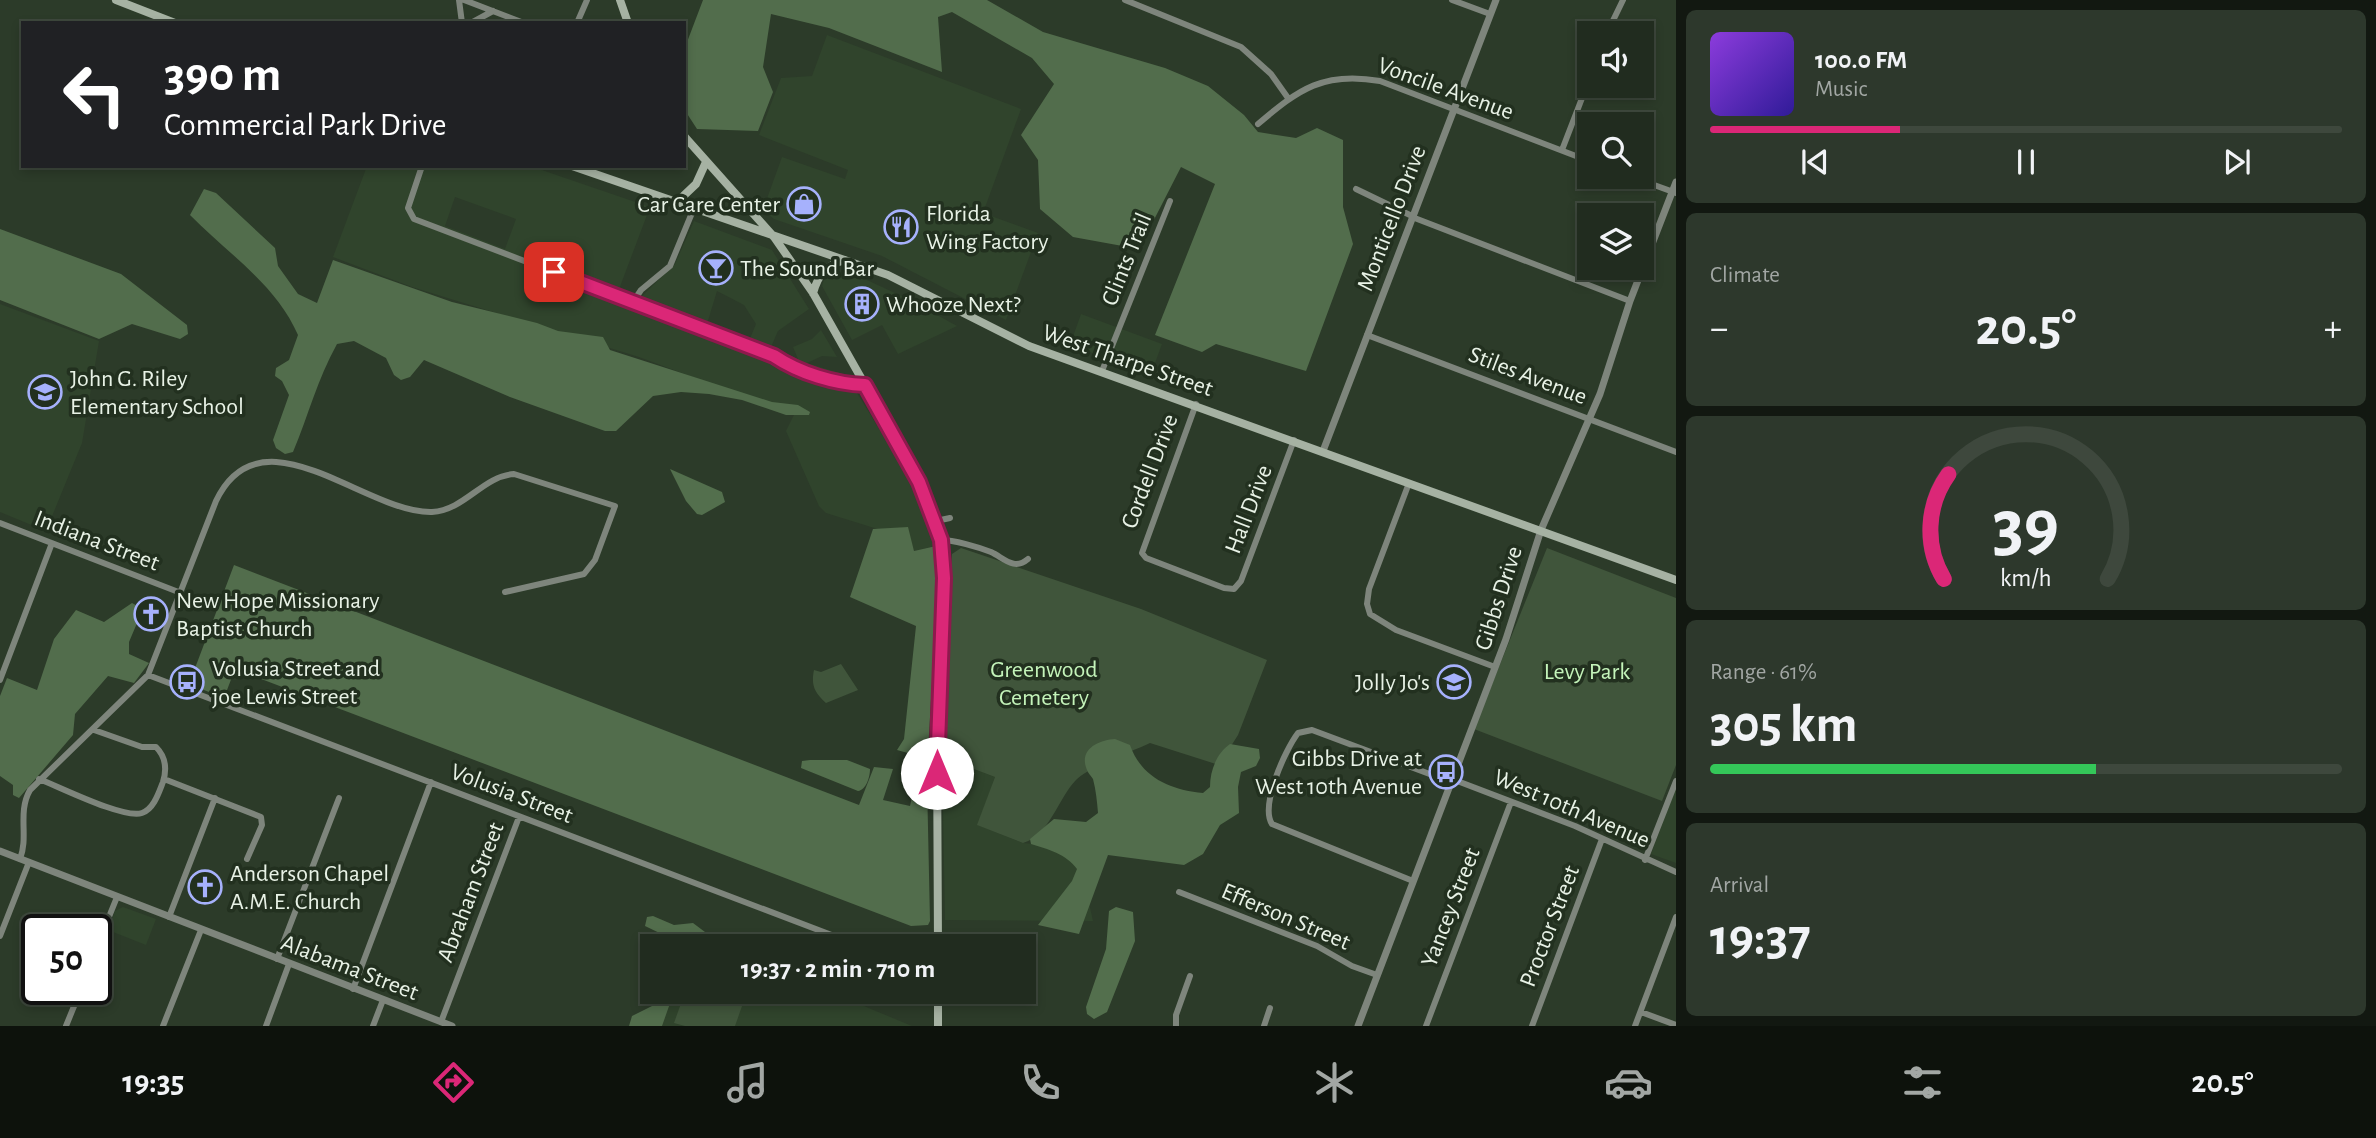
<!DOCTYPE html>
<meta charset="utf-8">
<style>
:root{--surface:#212c1f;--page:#2d382c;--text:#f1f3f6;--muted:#a2a7a4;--line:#3e483d;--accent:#db2777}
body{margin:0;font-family:"Alegreya Sans",sans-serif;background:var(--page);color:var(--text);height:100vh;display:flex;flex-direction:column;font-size:26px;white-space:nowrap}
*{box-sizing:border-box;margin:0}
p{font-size:23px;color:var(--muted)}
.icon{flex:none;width:38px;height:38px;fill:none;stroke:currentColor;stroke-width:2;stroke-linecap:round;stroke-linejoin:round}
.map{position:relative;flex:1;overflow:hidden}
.side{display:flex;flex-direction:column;gap:10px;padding:10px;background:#121811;width:700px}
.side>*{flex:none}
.top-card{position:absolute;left:21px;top:21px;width:665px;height:147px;border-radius:0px;box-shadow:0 4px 10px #0003,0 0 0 2px var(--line);background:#202124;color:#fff;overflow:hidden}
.buttons{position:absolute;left:1577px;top:21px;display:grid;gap:14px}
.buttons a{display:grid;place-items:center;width:77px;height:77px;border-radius:0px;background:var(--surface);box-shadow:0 4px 10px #0003,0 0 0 2px var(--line);font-size:35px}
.speed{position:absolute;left:21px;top:914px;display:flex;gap:14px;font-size:35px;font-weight:700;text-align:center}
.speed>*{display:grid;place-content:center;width:91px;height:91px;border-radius:50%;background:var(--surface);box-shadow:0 4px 10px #0003,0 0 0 2px var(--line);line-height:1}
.speed .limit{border:4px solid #111;border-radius:10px;background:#fff;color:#111}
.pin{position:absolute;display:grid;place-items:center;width:60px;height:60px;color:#fff;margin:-30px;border-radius:14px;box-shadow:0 4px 10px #0006}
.me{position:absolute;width:77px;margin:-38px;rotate:0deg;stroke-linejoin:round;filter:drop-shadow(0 0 5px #0008)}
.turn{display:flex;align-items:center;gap:24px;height:147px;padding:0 28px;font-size:32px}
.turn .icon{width:91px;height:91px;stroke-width:2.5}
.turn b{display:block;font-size:49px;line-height:60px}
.big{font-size:52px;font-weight:700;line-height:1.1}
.side .widget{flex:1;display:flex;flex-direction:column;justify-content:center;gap:10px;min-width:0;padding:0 24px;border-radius:10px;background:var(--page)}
.side .dial{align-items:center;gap:0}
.dial svg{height:182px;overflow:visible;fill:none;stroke:var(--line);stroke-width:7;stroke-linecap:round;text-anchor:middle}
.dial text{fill:var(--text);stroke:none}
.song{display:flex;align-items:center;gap:21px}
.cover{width:84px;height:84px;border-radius:10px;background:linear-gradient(135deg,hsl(270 70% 55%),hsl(250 70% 35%))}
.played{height:7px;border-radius:4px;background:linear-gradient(90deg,var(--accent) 30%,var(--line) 30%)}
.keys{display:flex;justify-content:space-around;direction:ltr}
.heat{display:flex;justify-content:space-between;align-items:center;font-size:38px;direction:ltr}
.charge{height:10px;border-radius:5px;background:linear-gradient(90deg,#34c759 61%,var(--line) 0)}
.trip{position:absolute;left:640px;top:934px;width:396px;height:70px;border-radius:0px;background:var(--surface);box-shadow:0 4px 10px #0003,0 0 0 2px var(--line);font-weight:700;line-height:70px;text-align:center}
.tabs{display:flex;height:112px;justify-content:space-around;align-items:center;background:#0d120c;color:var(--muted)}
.tabs .icon{width:49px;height:49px}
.tabs .selected{color:var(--accent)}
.tabs b{font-size:32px;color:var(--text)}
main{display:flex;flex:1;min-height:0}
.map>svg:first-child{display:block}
.built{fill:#30442c;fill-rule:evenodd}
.green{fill:#40553b}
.forest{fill:#526d4c}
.water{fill:#536f4d}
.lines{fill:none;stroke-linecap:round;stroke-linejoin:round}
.minor{stroke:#7e857c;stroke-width:6}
.tertiary{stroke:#7e857c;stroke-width:7}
.secondary{stroke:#a6b2a3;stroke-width:8}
.route-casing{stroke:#8e194d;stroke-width:18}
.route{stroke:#db2777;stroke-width:12}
.labels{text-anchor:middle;stroke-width:7;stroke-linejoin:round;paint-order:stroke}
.street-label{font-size:24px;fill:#e8f2e6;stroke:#22301f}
.poi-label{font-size:24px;fill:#e8f2e6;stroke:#22301f;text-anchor:start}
.park-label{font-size:24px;fill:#c4f4ba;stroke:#22301f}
</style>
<main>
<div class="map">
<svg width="1676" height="1026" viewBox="0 0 1676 1026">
<rect width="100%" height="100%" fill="#2c3b29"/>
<path class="built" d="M827,35L1021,109L983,213L1038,233L1006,320L882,256L774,219L759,207L765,204L782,157L845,179L848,170L759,135L781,78L812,76Z
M367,166H530L650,207L618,292L639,299L675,264L694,221L772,250L809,309L778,331L771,347L798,359L793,347L812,339L821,330L837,357L822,356L807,363L846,375L905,471L923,504L936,546L914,551L907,527L884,531L826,513L819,506L786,431L794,415L639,357L412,287L333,257ZM455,197L516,219L505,249L445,226ZM717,291L744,305L756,324L749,341L707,324Z
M835,271L867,280L910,300L957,326L898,354L882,325L852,340L822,286L825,276Z
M0,304L99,341L82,443L46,531L0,512Z
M1081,314L1162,344L1151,374L1070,345Z
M942,757L995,777L978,825L1023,843L1077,848L1093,921L945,920Z
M1676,787V863L1651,854Z
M123,907L156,919L146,945L108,930L115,911Z
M673,992H830L912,1026H661Z"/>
<path class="green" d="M961,548L1141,609L1267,660L1238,735L1219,765L1150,743C1133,751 1087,768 1076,780C1059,797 1049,836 1023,843L977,825L995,777L942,757V704L952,554Z
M1547,548L1676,598V765L1662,801L1474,729Z
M841,664L858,690L826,703C814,692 811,685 814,670L821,672Z
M685,992H747L735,1026H685L674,1023Z"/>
<path class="forest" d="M703,0H987L1043,32L1165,68L1208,86L1244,115L1258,132L1296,138L1317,128L1343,140V207L1353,244L1306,371L1216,344L1202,352L1155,335L1215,184L1181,167L1139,249L1073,237L1040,209L1038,160L1021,135L1054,84L1032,58L952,12L938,17L942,72L829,28L771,14L763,67L773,92L758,131L697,129L684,109V50Z
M204,189L216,193L275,248L278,266L298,294L317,303L333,260L452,302L537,323L558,331L603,337L610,350L772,402L798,405L810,412L809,415H786L742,400L709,394L681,392L653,396L616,431H605L510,397L424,360L410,377L401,380L394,375L386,358L354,341L337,344C317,380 309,414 293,452L285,454L276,448L273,440L289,395L282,381L275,376L276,368L289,360L298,335C276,284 228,254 190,215Z
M0,229L121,274L187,325L188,334L180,339L132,324L99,339L0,300Z
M908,527L914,551L936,546L939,560L928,752L922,757L897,750L904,739L916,626L850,597L873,529Z
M234,565L859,805L874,767L893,769L883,800L910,806L916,779L927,781L930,921L928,925L911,926L235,669L224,698L189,684Z
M132,603L143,609L129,642V654L149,663L134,683L108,676L75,714L73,735L19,798L13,795V785L0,776V696L7,678L37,690L54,639L76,610L104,622Z
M1115,739L1130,745C1141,777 1170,790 1203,793L1210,787C1210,770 1217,753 1230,744L1259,749L1260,758L1256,766L1241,772L1238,787L1239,813L1220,825L1203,854L1184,865L1108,855L1079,934L1038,925L1072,881L1077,869C1066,854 1048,849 1031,844L1030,839L1054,819L1086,822L1098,813C1097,802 1096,790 1093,779C1091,776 1088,773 1087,770C1078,749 1099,740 1115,739Z
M653,916L674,925L693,923L709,935L712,946L672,947V939L645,926L647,917Z
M663,992H674L662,1026H629L632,1016L660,1002Z"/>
<path class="water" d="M670,469L722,492L725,502L702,515L697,514L686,501Z
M810,760H847L870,769C870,777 866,790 858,791L801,768L802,761Z
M1116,907L1133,912L1135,941L1107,1012L1094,1019L1087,1014L1086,1007L1106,949L1109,911Z"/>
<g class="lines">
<path class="minor" d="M459,0L462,23
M464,0L524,23
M1125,0L1241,47L1271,74L1288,98
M1452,0L1490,14
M471,23L493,11
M577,23L587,0
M1607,33L1623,0
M1258,124C1299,89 1324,71 1380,81L1589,161
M1562,150L1589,80
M422,166L408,208L414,219L774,356C799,373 835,384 865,385
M1632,177L1676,193
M1356,189L1412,216
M1412,217L1630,301
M633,302L641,290L670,266L694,208
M1367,335L1676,452
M1102,371L1170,201
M1196,404L1142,553L1146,558L1224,588L1234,589L1241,581L1294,440
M1409,483L1369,589L1367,604L1370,614L1396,630L1495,667
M936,521L950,518
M0,523L181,593
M941,540C954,540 978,547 991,552C1004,558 1014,571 1028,559
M148,675L863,947
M0,680L52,543
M39,779C60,787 123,819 142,813C154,809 159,792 163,782C167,769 166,757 156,747H142L94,730
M164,779L261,817L262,825L247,859
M1452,779L1575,826L1676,872
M20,859C29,836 17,813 30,790L148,675L216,501C261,406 366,514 432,512C465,510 483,476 514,474L615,506L595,560L584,574L505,592
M1645,860L1676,781
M1413,881L1272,824C1260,806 1285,750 1298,733L1312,730L1451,782
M1179,892L1317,946L1352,966L1377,975
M169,917L215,798
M0,936L29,862
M96,949L117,897
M277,959L339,798
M353,989L431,782
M1641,1012L1676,1025
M441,1022L519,817
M66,1026L81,989
M163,1026L201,930
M266,1026L289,964
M373,1026L383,1000
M1176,1026V1015L1190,976
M1264,1026L1270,1008
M1426,1026L1511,802
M1532,1026L1602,839
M1635,1026L1676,917"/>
<path class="tertiary" d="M1323,451L1496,0
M0,851L452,1026
M1358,1026L1506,639L1541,530L1600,394L1630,301L1676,182"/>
<path class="secondary" d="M116,0L175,23
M620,0L628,23
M684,136L774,237L813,293L920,482L936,521L944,578L937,739L938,947
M572,166L888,275L1029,346L1676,580
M677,202L696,184L706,162
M813,293C819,273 825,266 845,260
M938,992V1026"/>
</g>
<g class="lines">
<defs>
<path id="route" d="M554,272L774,356C799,373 835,384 865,385L919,482L941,540L944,578L937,773"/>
</defs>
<use href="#route" class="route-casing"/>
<use href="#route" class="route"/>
</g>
<defs>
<symbol id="shop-ring" viewBox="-11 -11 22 22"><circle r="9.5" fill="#22301f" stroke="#a6b1fc" stroke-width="1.5"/><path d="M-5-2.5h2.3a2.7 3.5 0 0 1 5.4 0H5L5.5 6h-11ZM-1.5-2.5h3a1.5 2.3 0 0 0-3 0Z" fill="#a6b1fc"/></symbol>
<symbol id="restaurant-ring" viewBox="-11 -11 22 22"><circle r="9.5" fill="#22301f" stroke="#a6b1fc" stroke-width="1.5"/><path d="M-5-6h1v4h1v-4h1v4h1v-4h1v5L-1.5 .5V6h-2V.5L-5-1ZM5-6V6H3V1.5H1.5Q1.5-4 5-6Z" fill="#a6b1fc"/></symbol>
<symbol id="bar-ring" viewBox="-11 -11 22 22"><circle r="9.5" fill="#22301f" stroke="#a6b1fc" stroke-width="1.5"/><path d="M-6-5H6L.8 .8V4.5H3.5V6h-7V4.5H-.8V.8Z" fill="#a6b1fc"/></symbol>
<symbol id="building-ring" viewBox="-11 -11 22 22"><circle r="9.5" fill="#22301f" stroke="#a6b1fc" stroke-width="1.5"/><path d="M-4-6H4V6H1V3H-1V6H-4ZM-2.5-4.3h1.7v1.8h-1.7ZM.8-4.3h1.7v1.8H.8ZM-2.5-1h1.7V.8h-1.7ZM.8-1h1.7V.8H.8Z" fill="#a6b1fc"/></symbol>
<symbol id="school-ring" viewBox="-11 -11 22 22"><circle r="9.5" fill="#22301f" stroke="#a6b1fc" stroke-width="1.5"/><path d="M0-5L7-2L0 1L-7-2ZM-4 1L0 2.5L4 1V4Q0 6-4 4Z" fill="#a6b1fc"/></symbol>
<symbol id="church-ring" viewBox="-11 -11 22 22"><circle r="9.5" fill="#22301f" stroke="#a6b1fc" stroke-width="1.5"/><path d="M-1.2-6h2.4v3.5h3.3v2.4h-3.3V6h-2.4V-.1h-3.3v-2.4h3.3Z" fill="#a6b1fc"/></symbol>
<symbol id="bus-ring" viewBox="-11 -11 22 22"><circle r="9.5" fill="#22301f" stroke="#a6b1fc" stroke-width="1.5"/><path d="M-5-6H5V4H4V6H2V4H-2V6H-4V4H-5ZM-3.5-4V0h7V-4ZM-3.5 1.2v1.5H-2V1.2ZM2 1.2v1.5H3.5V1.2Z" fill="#a6b1fc"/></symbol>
</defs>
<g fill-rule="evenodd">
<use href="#shop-ring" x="785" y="185" width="38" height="38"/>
<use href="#restaurant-ring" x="882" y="208" width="38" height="38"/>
<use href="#bar-ring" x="697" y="249" width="38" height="38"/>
<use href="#building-ring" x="843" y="285" width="38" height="38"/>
<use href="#school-ring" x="26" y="373" width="38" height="38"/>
<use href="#church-ring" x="132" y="595" width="38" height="38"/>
<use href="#bus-ring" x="168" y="663" width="38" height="38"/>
<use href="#school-ring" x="1435" y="663" width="38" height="38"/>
<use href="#bus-ring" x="1427" y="753" width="38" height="38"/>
<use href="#church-ring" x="186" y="868" width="38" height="38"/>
</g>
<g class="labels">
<g class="street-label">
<text transform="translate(1446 88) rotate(20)" y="8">Voncile Avenue</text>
<text transform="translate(1391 218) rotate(-69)" y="8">Monticello Drive</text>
<text transform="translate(1126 259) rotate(-68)" y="8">Clints Trail</text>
<text transform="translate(1128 360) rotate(19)" y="8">West Tharpe Street</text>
<text transform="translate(1528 375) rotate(21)" y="8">Stiles Avenue</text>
<text transform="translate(1149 471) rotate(-69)" y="8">Cordell Drive</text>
<text transform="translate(1248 509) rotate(-69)" y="8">Hall Drive</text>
<text transform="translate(97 540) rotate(21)" y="8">Indiana Street</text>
<text transform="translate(1498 598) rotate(-72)" y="8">Gibbs Drive</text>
<text transform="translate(512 793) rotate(21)" y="8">Volusia Street</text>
<text transform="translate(1572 808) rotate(23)" y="8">West 10th Avenue</text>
<text transform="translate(470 892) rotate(-69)" y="8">Abraham Street</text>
<text transform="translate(1450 907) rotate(-69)" y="8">Yancey Street</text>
<text transform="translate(1286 916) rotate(23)" y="8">Efferson Street</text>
<text transform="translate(1549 926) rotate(-69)" y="8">Proctor Street</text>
<text transform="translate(350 967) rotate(21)" y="8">Alabama Street</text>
</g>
<g class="poi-label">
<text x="780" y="212" text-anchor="end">Car Care Center</text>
<text x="926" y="221">Florida<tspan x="926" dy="28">Wing Factory</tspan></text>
<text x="740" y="276">The Sound Bar</text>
<text x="886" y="312">Whooze Next?</text>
<text x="70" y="386">John G. Riley<tspan x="70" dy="28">Elementary School</tspan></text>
<text x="176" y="608">New Hope Missionary<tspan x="176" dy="28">Baptist Church</tspan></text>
<text x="212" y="676">Volusia Street and<tspan x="212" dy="28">joe Lewis Street</tspan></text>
<text x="1430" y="690" text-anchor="end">Jolly Jo's</text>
<text x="1422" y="766" text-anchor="end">Gibbs Drive at<tspan x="1422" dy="28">West 10th Avenue</tspan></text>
<text x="230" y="881">Anderson Chapel<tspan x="230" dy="28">A.M.E. Church</tspan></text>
</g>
<g class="park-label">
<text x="1044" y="677">Greenwood<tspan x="1044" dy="28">Cemetery</tspan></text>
<text x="1587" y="679">Levy Park</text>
</g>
</g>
</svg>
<div class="buttons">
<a><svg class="icon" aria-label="sound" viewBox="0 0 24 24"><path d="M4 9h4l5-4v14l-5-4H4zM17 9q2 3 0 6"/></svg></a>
<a><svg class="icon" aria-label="search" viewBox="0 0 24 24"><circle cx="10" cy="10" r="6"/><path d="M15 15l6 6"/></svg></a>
<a><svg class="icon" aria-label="layers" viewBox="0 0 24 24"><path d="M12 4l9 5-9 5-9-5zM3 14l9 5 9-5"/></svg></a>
</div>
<div class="speed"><div class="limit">50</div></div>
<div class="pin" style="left:554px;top:272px;background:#d93025"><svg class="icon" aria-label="arrive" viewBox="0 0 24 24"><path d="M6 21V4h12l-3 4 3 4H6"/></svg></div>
<svg class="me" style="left:937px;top:773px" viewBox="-20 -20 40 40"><circle r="19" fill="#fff"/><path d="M0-13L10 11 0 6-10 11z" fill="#db2777"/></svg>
<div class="trip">19:37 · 2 min · 710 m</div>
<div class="top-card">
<div class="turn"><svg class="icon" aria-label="left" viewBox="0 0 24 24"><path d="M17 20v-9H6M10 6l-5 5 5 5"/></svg><div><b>390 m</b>Commercial Park Drive</div></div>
</div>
</div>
<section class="side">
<div class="widget">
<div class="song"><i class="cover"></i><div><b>100.0 FM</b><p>Music</p></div></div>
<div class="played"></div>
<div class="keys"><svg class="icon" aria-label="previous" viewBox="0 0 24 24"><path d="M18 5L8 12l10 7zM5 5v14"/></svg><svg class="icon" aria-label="pause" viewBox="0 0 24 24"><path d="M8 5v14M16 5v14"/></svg><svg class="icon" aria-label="next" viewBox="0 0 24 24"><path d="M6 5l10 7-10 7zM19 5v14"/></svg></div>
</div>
<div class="widget"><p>Climate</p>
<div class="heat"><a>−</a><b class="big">20.5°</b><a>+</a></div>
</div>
<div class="widget dial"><svg viewBox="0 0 100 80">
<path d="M14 69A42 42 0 1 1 86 69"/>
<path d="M14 69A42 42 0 0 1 16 23" stroke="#db2777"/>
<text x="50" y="56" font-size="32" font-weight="700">39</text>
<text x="50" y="72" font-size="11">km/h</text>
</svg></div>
<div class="widget"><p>Range · 61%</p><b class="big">305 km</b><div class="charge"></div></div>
<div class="widget"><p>Arrival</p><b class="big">19:37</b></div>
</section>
</main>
<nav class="tabs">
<b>19:35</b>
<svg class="icon selected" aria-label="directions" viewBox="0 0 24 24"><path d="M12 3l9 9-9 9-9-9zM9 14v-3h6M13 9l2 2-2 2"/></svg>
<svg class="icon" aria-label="music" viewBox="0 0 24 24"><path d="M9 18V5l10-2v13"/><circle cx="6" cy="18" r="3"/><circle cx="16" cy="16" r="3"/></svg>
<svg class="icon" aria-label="phone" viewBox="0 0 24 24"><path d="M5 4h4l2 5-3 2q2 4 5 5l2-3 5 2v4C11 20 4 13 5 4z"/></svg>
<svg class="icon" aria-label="climate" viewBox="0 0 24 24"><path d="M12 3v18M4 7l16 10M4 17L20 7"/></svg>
<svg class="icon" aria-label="car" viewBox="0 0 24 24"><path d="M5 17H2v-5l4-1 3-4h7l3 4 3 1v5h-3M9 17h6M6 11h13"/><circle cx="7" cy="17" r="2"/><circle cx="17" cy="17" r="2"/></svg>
<svg class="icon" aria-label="filters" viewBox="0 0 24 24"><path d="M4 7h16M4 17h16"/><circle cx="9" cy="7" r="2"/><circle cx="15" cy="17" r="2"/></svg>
<b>20.5°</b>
</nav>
